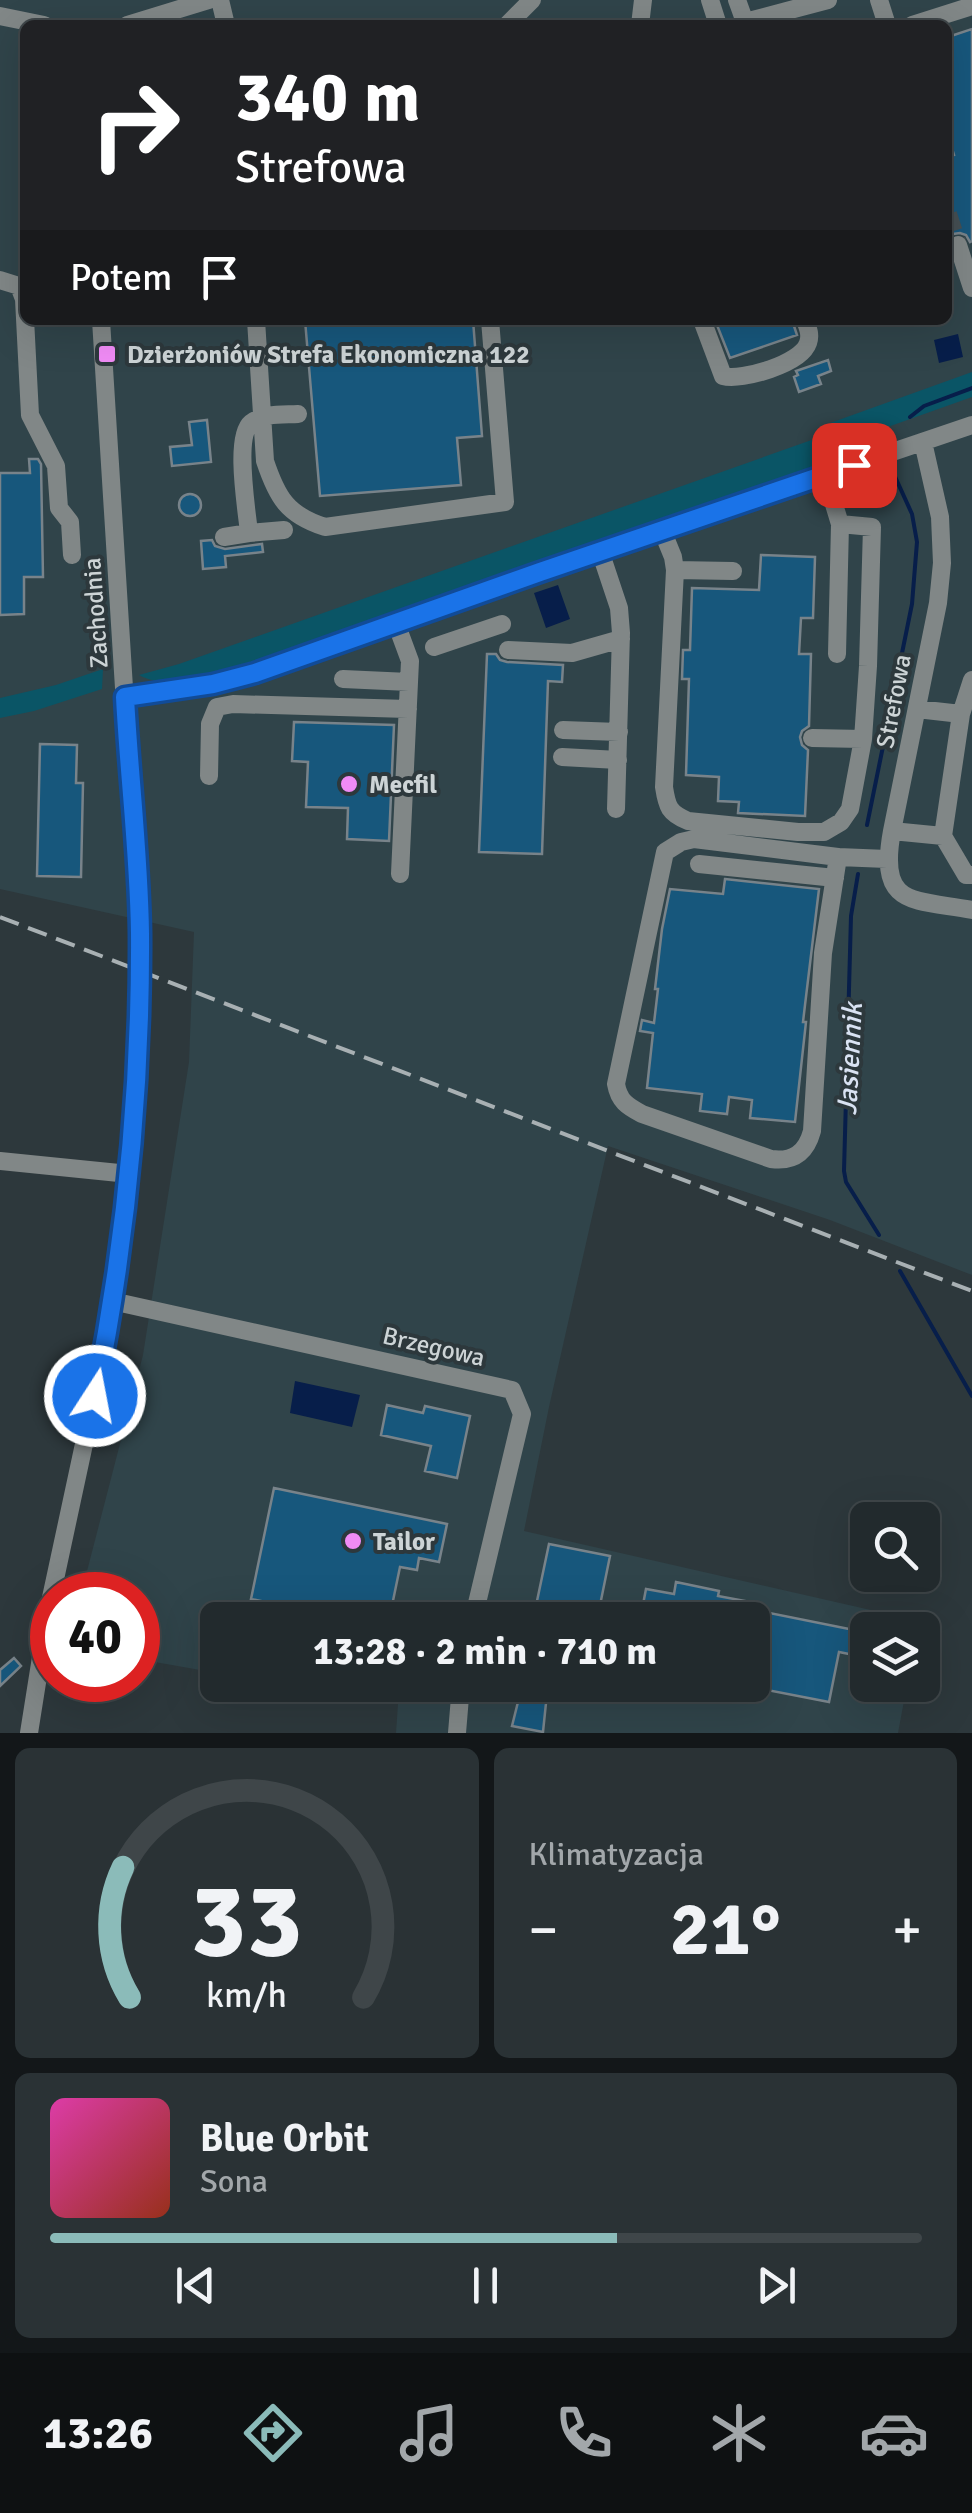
<!DOCTYPE html>
<html lang="pl">
<meta charset="utf-8">
<style>
:root{--surface:#222a2d;--page:#2a3235;--text:#f1f3f6;--muted:#a2a7aa;--line:#3f4649;--accent:#8bbbb9}
body{margin:0;font-family:Signika,sans-serif;background:var(--page);color:var(--text);height:100vh;display:flex;flex-direction:column;font-size:38px;white-space:nowrap}
*{box-sizing:border-box;margin:0}
p{font-size:32px;color:var(--muted)}
.icon{flex:none;width:55px;height:55px;fill:none;stroke:currentColor;stroke-width:2;stroke-linecap:round;stroke-linejoin:round}
.map{position:relative;height:1733px;overflow:hidden}
.side{display:flex;flex-direction:column;gap:15px;padding:15px;background:#131719;flex:1}
.side>*{flex:none}
.hud{position:absolute;left:20px;top:20px;width:932px;height:305px;border-radius:15px;box-shadow:0 10px 40px #0002,0 0 0 2px var(--line);background:#202124;color:#fff;overflow:hidden}
.fabs{position:absolute;left:850px;top:1502px;display:grid;gap:20px}
.fabs a{display:grid;place-items:center;width:90px;height:90px;border-radius:15px;background:var(--surface);box-shadow:0 10px 40px #0002,0 0 0 2px var(--line);font-size:50px}
.speed{position:absolute;left:30px;top:1572px;display:flex;gap:20px;font-size:50px;font-weight:700;text-align:center}
.speed>*{display:grid;place-content:center;width:130px;height:130px;border-radius:50%;background:var(--surface);box-shadow:0 10px 40px #0002,0 0 0 2px var(--line);line-height:1}
.speed .limit{border:15px solid #d22;background:#fff;color:#111}
.pin{position:absolute;display:grid;place-items:center;width:85px;height:85px;color:#fff;margin:-42px;border-radius:20px;box-shadow:0 5px 15px #0006}
.me{position:absolute;width:110px;margin:-55px;rotate:11deg;stroke-linejoin:round;filter:drop-shadow(0 0 8px #0008)}
.turn{display:flex;align-items:center;gap:35px;height:210px;padding:0 50px;font-size:45px}
.turn .icon{width:130px;height:130px;stroke-width:2.5}
.turn b{display:block;font-size:70px;line-height:85px}
.then{display:flex;align-items:center;height:95px;padding:0 50px;background:#0003;gap:20px;font-size:38px}
.big{font-size:75px;font-weight:700;line-height:1.1}
.side .card{flex:1;display:flex;flex-direction:column;justify-content:center;gap:15px;min-width:0;padding:0 35px;border-radius:15px;background:var(--page)}
.side .dial{align-items:center;gap:0}
.dial svg{height:260px;overflow:visible;fill:none;stroke:var(--line);stroke-width:7;stroke-linecap:round;text-anchor:middle}
.dial text{fill:var(--text);stroke:none}
.song{display:flex;align-items:center;gap:30px}
.cover{width:120px;height:120px;border-radius:15px;background:linear-gradient(135deg,hsl(320 70% 55%),hsl(10 70% 35%))}
.played{height:10px;border-radius:5px;background:linear-gradient(90deg,var(--accent) 65%,var(--line) 65%)}
.keys{display:flex;justify-content:space-around;direction:ltr}
.heat{display:flex;justify-content:space-between;align-items:center;font-size:55px;direction:ltr}
.side .tiles{flex:1;display:grid;gap:15px;grid-template-columns:1fr 1fr}
.card:last-child{grid-column:span 2}
.trip{position:absolute;left:200px;top:1602px;width:570px;height:100px;border-radius:15px;background:var(--surface);box-shadow:0 10px 40px #0002,0 0 0 2px var(--line);font-weight:700;line-height:100px;text-align:center}
.tab-bar{display:flex;height:160px;justify-content:space-around;align-items:center;background:#0e1112;color:var(--muted)}
.tab-bar .icon{width:70px;height:70px}
.tab-bar .selected{color:var(--accent)}
.tab-bar b{font-size:45px;color:var(--text)}
.map>svg:first-child{display:block}
.built{fill:#30444a;fill-rule:evenodd}
.green{fill:#0a5566}
.water{fill:#071e4a}
.lines{fill:none;stroke-linecap:round;stroke-linejoin:round}
.stream{stroke:#071e4a;stroke-width:4}
.building{fill:#17577c;stroke:#78838a;stroke-width:2.5}
.minor-tunnel{stroke:#454f53;stroke-width:18;stroke-dasharray:18 9;stroke-linecap:butt}
.minor{stroke:#818787;stroke-width:18}
.rail{stroke:#a8b0b3;stroke-width:4;stroke-dasharray:20 10;stroke-linecap:butt}
.route-casing{stroke:#114b97;stroke-width:25}
.route{stroke:#1a73e8;stroke-width:18}
.poi-dot{fill:#f08bf5;stroke:#2d383c;stroke-width:4}
.labels{text-anchor:middle;stroke-width:8;stroke-linejoin:round;paint-order:stroke}
.poi-label{font-size:25px;font-weight:bold;fill:#cdd4d6;stroke:#2d383c;text-anchor:start}
.street-label{font-size:25px;fill:#cdd4d6;stroke:#2d383c}
.water-label{font-size:28px;font-style:italic;fill:#d9e2f2;stroke:#2d383c}
</style>
<div class="map">
<svg width="972" height="1733" viewBox="0 0 972 1733">
<rect width="100%" height="100%" fill="#2d383c"/>
<path class="built" d="M0,0H972V1275L830,1220L608,1146L549,1407L524,1531L919,1621L918,1630H868V1685H907L898,1733H396L398,1704L287,1685H752V1620H218L217,1673L138,1659V1595H86V1575L143,1355L189,1062L194,932L0,889ZM25,25H948V320H25Z"/>
<path class="green" d="M972,372V397L868,434L864,451L258,662C225,670 170,693 139,675L179,664L840,430L822,426Z
M103,669L102,689L34,711L0,718V698L56,685Z"/>
<path class="water" d="M958,334L963,357L939,363L934,340Z
M558,585L570,619L546,628L534,593Z
M295,1381L360,1395L352,1427L290,1413Z"/>
<g class="lines">
<path class="stream" d="M910,417L924,406L972,388
M867,825L912,604L917,542L912,514L892,470
M858,874L851,916L844,1171L846,1182L879,1235
M900,1271L972,1396"/>
</g>
<path class="building" d="M972,29V241L970,242L966,235L960,233L953,234L948,239V157L954,155L948,135V37Z
M305,320H473L482,436L457,438L461,485L320,496Z
M715,320H792L797,335L730,358Z
M828,360L831,371L818,376L821,384L799,392L794,377L798,375L796,371Z
M207,420L211,462L172,466L170,447L192,445L189,422Z
M29,459H38L41,464L43,577H24V614L0,615V473H30Z
M179 505a11 11 0 1 1 22 0a11 11 0 1 1-22 0Z
M212,540L215,546L225,549L262,544L263,552L225,556L226,567L203,569L201,541Z
M761,555L815,557L813,618H801L799,654H811L809,726L802,731L800,737L802,745L808,750L805,816L738,813L739,802L718,801L719,777L686,775L689,679H682L683,650H690L692,588L759,590Z
M487,654H496L500,660L507,662L563,665L562,682L548,681L542,854L479,852Z
M294,722L394,725L389,841L347,839L348,808L306,807L308,762L292,761Z
M40,744L77,745L76,783H83L81,877L37,876Z
M725,879L819,889L805,1005L803,1022H806L795,1122L750,1118L752,1100L729,1097L727,1114L700,1111L702,1094L647,1088L653,1033L640,1031L642,1020L654,1023L658,989H655L662,929L670,889L723,894Z
M387,1405L423,1413L425,1406L470,1416L457,1478L425,1471L431,1446L381,1435Z
M274,1488L447,1524L439,1562L419,1558L417,1570L400,1567L389,1620H351L251,1599Z
M549,1544L610,1556L597,1620H533Z
M676,1582L719,1591L718,1596L745,1601L744,1608L864,1632L859,1656L839,1652L829,1702L752,1687V1620H640L646,1589L674,1594Z
M14,1658L21,1666L0,1686V1670Z
M519,1698L546,1703L543,1732L512,1726Z"/>
<g class="lines">
<path class="minor-tunnel" d="M948,214L958,245"/>
<path class="minor" d="M220,0L226,25
M710,0L718,25
M737,0L746,25
M879,0L887,25
M0,16L44,25
M745,22L828,0
M127,25L209,0
M507,25L532,0
M640,25L643,0
M912,25L972,6
M958,245L972,288
M0,280L19,286L24,299L30,415L56,466L59,508L70,522L72,555
M256,320L265,461C277,497 287,515 325,527L505,502L490,320
M702,320L723,376C742,381 801,364 808,343C811,335 808,328 805,320
M923,442L940,517L942,563L938,603L892,831C878,907 912,899 972,910
M825,475L840,524L837,654
M284,530L249,533C247,511 234,437 251,423C263,413 284,415 298,414
M662,530L673,557L675,570L664,787C667,807 669,813 688,821L798,832H824L841,822L850,809L863,739L868,666L872,527L840,524
M224,537L249,533
M600,551L619,608L621,633L616,809
M675,570L733,571
M396,623L410,661L400,874
M434,647L502,624
M508,650L572,653L621,639
M343,679L409,682
M972,680L961,714L943,836L966,875H972
M125,697L213,684L255,673L600,551L972,425
M917,709L961,714
M563,730L619,732
M812,738L863,739
M562,757L618,760
M209,776L210,724L217,707L233,704L408,709
M892,831L943,836
M838,857L823,953L812,1131C806,1153 793,1162 771,1159L642,1114C627,1106 619,1101 616,1084L665,852L681,842L694,839L838,857L887,859
M699,864L835,878
M0,1161L129,1174
M112,1301L512,1390L522,1414L473,1620
M29,1733L49,1607L107,1337L125,1218L138,1064L139,928L101,320
M457,1733L461,1685"/>
<path class="rail" d="M0,917L972,1291"/>
</g>
<g class="lines">
<defs>
<path id="route" d="M95,1396C126,1243 141,1089 140,933C139,854 129,775 125,697L213,684L255,673L540,572L854,465"/>
</defs>
<use href="#route" class="route-casing"/>
<use href="#route" class="route"/>
</g>
<g class="poi-dot">
<rect x="97" y="344" width="20" height="20" rx="5"/>
<circle cx="349" cy="784" r="10"/>
<circle cx="353" cy="1541" r="10"/>
</g>
<g class="labels">
<g class="poi-label">
<text x="127" y="363">Dzierżoniów Strefa Ekonomiczna 122</text>
<text x="369" y="793">Mecfil</text>
<text x="373" y="1550">Tailor</text>
</g>
<g class="street-label">
<text transform="translate(95 613) rotate(-94)" y="9">Zachodnia</text>
<text transform="translate(893 701) rotate(-79)" y="9">Strefowa</text>
<text transform="translate(434 1346) rotate(13)" y="9">Brzegowa</text>
</g>
<g class="water-label">
<text transform="translate(849 1059) rotate(-87)" y="10">Jasiennik</text>
</g>
</g>
</svg>
<div class="fabs">
<a><svg class="icon" aria-label="search" viewBox="0 0 24 24"><circle cx="10" cy="10" r="6"/><path d="M15 15l6 6"/></svg></a>
<a><svg class="icon" aria-label="layers" viewBox="0 0 24 24"><path d="M12 4l9 5-9 5-9-5zM3 14l9 5 9-5"/></svg></a>
</div>
<div class="speed"><div class="limit">40</div></div>
<div class="pin" style="left:854px;top:465px;background:#d93025"><svg class="icon" aria-label="arrive" viewBox="0 0 24 24"><path d="M6 21V4h12l-3 4 3 4H6"/></svg></div>
<svg class="me" style="left:95px;top:1396px" viewBox="-20 -20 40 40"><circle r="17" fill="#1a73e8" stroke="#fff" stroke-width="3"/><path d="M0-11L8 9 0 5-8 9z" fill="#fff"/></svg>
<div class="trip">13:28 · 2 min · 710 m</div>
<div class="hud">
<div class="turn"><svg class="icon" aria-label="right" viewBox="0 0 24 24"><path d="M7 20v-9h11M14 6l5 5-5 5"/></svg><div><b>340 m</b>Strefowa</div></div>
<div class="then">Potem<svg class="icon" aria-label="arrive" viewBox="0 0 24 24"><path d="M6 21V4h12l-3 4 3 4H6"/></svg></div>
</div>
</div>
<section class="side">
<div class="tiles">
<div class="card dial"><svg viewBox="0 0 100 80">
<path d="M14 69A42 42 0 1 1 86 69"/>
<path d="M14 69A42 42 0 0 1 12 29" stroke="#8bbbb9"/>
<text x="50" y="56" font-size="32" font-weight="700">33</text>
<text x="50" y="72" font-size="11">km/h</text>
</svg></div>
<div class="card"><p>Klimatyzacja</p>
<div class="heat"><a>−</a><b class="big">21°</b><a>+</a></div>
</div>
<div class="card">
<div class="song"><i class="cover"></i><div><b>Blue Orbit</b><p>Sona</p></div></div>
<div class="played"></div>
<div class="keys"><svg class="icon" aria-label="previous" viewBox="0 0 24 24"><path d="M18 5L8 12l10 7zM5 5v14"/></svg><svg class="icon" aria-label="pause" viewBox="0 0 24 24"><path d="M8 5v14M16 5v14"/></svg><svg class="icon" aria-label="next" viewBox="0 0 24 24"><path d="M6 5l10 7-10 7zM19 5v14"/></svg></div>
</div>
</div>
</section>
<nav class="tab-bar">
<b>13:26</b>
<svg class="icon selected" aria-label="directions" viewBox="0 0 24 24"><path d="M12 3l9 9-9 9-9-9zM9 14v-3h6M13 9l2 2-2 2"/></svg>
<svg class="icon" aria-label="music" viewBox="0 0 24 24"><path d="M9 18V5l10-2v13"/><circle cx="6" cy="18" r="3"/><circle cx="16" cy="16" r="3"/></svg>
<svg class="icon" aria-label="phone" viewBox="0 0 24 24"><path d="M5 4h4l2 5-3 2q2 4 5 5l2-3 5 2v4C11 20 4 13 5 4z"/></svg>
<svg class="icon" aria-label="climate" viewBox="0 0 24 24"><path d="M12 3v18M4 7l16 10M4 17L20 7"/></svg>
<svg class="icon" aria-label="car" viewBox="0 0 24 24"><path d="M5 17H2v-5l4-1 3-4h7l3 4 3 1v5h-3M9 17h6M6 11h13"/><circle cx="7" cy="17" r="2"/><circle cx="17" cy="17" r="2"/></svg>
</nav>
